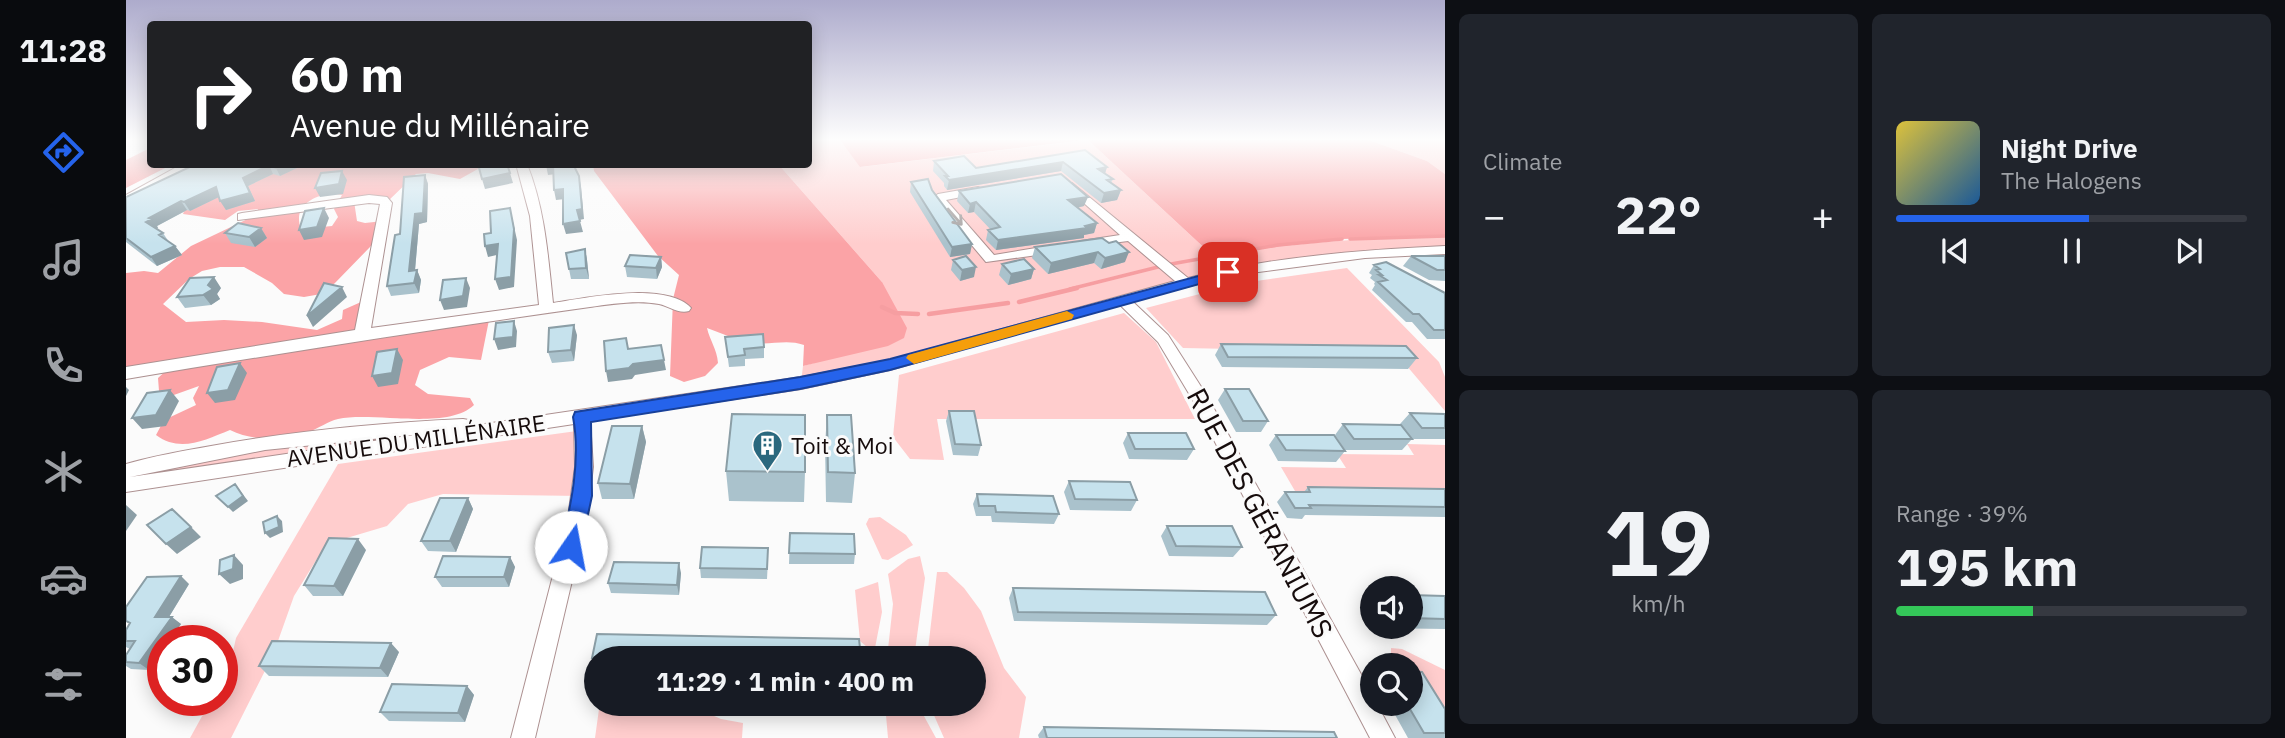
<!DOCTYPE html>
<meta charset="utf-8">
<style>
:root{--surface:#171b24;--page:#20242c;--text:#f1f3f6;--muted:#9ea1a6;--line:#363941;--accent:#2563eb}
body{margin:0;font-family:"IBM Plex Sans",sans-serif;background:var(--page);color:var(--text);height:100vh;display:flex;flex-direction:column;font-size:26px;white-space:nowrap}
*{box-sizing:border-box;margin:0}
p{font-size:23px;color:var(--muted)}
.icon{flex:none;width:38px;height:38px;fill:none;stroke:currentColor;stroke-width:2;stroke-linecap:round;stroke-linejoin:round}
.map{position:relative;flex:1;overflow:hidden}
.panel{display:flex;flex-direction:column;gap:14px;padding:14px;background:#0d0f14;width:840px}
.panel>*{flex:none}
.guide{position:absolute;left:21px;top:21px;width:665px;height:147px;border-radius:7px;box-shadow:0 4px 18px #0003;background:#202124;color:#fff;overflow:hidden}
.tools{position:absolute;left:1234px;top:576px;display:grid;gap:14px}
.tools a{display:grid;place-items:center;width:63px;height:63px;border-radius:50%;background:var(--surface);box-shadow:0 4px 18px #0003;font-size:35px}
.speed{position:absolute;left:21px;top:625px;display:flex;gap:14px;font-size:35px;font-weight:700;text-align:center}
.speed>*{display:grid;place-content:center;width:91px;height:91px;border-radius:50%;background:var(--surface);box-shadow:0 4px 18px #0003;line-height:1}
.speed .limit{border:10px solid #d22;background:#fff;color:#111}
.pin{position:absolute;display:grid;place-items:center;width:60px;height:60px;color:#fff;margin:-30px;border-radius:14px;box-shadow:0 4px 10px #0006}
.me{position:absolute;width:77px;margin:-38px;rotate:12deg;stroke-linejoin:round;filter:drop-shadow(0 0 5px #0008)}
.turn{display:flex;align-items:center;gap:24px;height:147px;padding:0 28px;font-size:32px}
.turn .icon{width:91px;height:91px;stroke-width:2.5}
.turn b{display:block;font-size:49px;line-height:60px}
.big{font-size:52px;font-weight:700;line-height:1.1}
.panel .card{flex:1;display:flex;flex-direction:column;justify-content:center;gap:10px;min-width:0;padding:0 24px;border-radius:10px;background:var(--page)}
.panel .dial{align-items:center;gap:0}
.dial b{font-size:91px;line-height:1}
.song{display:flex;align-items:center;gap:21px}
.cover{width:84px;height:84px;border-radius:10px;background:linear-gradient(135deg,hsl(50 70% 55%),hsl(210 70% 35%))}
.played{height:7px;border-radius:4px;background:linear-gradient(90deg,var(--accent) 55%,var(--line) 55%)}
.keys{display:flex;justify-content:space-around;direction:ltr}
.heat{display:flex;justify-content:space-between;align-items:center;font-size:38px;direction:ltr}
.charge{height:10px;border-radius:5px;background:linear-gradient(90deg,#34c759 39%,var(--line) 0)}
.panel .tiles{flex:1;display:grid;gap:14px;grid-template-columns:repeat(2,1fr)}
.trip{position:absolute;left:458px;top:646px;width:402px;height:70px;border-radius:35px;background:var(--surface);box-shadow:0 4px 18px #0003;font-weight:700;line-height:70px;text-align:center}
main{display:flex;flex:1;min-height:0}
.tab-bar{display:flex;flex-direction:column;width:126px;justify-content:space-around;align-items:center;background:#090b0e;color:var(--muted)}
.tab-bar .icon{width:49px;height:49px}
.tab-bar .selected{color:var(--accent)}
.tab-bar b{font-size:32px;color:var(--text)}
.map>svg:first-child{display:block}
.green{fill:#ffcdcd}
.forest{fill:#fba3a6;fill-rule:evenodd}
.water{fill:#f69ea1}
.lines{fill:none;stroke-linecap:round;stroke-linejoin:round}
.stream-far1{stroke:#f69ea1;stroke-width:3.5}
.stream{stroke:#f69ea1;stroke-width:4.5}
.minor-casing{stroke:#ad9191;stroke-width:2}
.minor{fill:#fff;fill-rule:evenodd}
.wall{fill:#aac2cc}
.shaded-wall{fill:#8b9ea6}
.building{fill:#c6e2ed;stroke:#8b9ea6;stroke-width:2}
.oneway{stroke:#a29e9e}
.route{fill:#2563eb;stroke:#184099;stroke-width:2}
.slow{fill:#f59e0b}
.labels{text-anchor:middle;stroke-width:6;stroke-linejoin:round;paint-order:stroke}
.street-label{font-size:23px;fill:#160c0c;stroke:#fbfbfb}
.poi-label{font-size:23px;fill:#160c0c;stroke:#fbfbfb;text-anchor:start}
.near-street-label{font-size:28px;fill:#160c0c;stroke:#fbfbfb}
</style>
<main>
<nav class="tab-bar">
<b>11:28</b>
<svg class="icon selected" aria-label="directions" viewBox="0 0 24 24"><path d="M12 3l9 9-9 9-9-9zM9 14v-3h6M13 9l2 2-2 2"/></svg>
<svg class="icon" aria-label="music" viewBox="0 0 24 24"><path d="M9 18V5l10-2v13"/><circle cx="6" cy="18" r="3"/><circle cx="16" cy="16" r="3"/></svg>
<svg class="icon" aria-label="phone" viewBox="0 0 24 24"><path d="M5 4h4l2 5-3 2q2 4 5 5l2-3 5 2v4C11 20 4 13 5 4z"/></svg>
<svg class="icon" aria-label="climate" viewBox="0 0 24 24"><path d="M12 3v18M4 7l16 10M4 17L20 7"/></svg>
<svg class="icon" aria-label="car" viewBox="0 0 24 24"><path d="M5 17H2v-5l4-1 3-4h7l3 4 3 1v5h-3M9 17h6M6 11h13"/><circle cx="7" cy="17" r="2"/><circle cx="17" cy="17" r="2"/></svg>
<svg class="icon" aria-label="filters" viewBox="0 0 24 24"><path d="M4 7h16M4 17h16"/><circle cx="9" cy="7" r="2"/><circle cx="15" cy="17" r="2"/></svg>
</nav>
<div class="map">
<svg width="1319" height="738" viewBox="0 0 1319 738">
<rect width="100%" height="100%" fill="#fbfbfb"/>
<path class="green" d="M683,140H714L735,167L962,140L1086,255C1163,244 1240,237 1319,236V250L1102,272L876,334L675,383L677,366L688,363L756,282L653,165L682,164Z
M1243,140H1319V174L1301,161Z
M1221,268L1313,362L1319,377V411L1269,352L1057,348L1020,308L1116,283Z
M998,313L1030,342L1069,419H811L818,460L784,459L767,437L773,375Z
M455,417L0,485V471L99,450L342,425Z
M458,430L456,496L317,494L282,504L261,526L204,543L194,554L168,596L147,655L105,738H64L85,700H96C96,678 106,660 110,638L212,464Z
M1281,444L1319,445V493L1169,491L1155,467L1220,468L1211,454L1288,455Z
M754,517L780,535L787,545L762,560L756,559L740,524L743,518Z
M794,556L799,578L788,658H761L767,604L762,574L782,559Z
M811,572H821L838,588L855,611L878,668L900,697L893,738H818L803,704H849V658H801Z
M752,582L756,612L748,653L734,641L729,590Z
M1265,648L1276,649L1319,670V724L1285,672L1284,665H1271L1265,656Z
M533,704L563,705L595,719L617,723L616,738H469L473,709L500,712Z
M759,704L793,707L810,738H762Z"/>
<path class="forest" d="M714,140H960L734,167Z
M962,140H1243L1301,161L1319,174V236L1216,239L1086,255Z
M167,165H359L334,179L302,173L290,174L260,203L228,201L231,221L239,223L257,221L255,233L244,247L209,283L195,294L178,297L158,294L146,283L118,267H94L76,271L63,279L37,304L60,322L98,320L136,322L191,330L216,319L217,310L244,298L236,333L364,315L355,360L323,357L294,370L289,385L302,394L344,398L348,405C321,431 247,411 212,419C202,421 192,429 182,432C157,440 128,442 104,430C79,440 54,453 30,435L38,420L70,405L67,398L73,386L45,396L33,391L32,378L44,367L0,374V273L18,271L32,273L65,246L130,215L132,209L112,211L99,220L57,214L61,204ZM203,193L216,195L208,209L212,217L206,226L175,229C167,207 184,198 203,193Z
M467,165H653L756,282L781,328L778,338L762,346L677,366L678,345C661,339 646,345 629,343C612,341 597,334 581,328C584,341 591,349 592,363L579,376L558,382L544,376L547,299L553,275L532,256L468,171Z"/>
<path class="water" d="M24,148V164L45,165L0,188V160Z"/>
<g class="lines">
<path class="stream-far1" d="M1224,239L1319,236
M1045,264L1152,245L1216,239
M944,289L1032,267"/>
<path class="stream" d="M893,302L951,288
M756,307L769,313L792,314
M803,314L882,303"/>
<defs>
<path id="minor" d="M56,164H70L0,204V195Z
M390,164H401C419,209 422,256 427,303C460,298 540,281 565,308L563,311C552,314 543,306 533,304C511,300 486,304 464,307C309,329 154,353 0,379V367L229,330L254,204L243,203L112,220V214L116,213L243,195L261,197L266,203L245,328L413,305L404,216Z
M946,183L1062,278C1145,257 1233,250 1319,246V254L1239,258L1102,276L1006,301L1042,335L1081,396L1246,694V704H1251L1269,738H1244L1068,402L1032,342L993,304L764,370L675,389L464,421L467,467L461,517L409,738H385L442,517L449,467L448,424L0,492V464C28,456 56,451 85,446C168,431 252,423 337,419L343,420L345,426L675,377L764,360L1049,281L1002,241L955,247V241L994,235L942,189V185ZM295,434L4,477L139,450Z
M852,187L856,189V193L820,200L868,255L928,245L935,249L933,252L860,262L806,198L812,194Z"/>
</defs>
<use href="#minor" class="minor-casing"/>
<use href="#minor" class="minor"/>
</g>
<path class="wall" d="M959,150L981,167L979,173L987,179L985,183L995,190L991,200L975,203L935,171L821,190L818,186V183L807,171L808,161L850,168Z
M70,164H171L173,167L154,176L147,174L122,186L129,201L100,210L93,197L64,211L61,210L31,226L32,228L30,229L37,233L43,242L49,246L56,255L31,266L0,242V197Z
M299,175L302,184L301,222L293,224L289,271L291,270L295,280L293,293L265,296L261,286L274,234Z
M785,182L806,190L846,244L844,254L824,257L784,192Z
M833,191L958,206L951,208L971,223L968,233L958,235V238L870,250L860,240L862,230H865L848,212L842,213L831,201Z
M135,228L141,238L129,247L105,243L99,233Z
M976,238L999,262L975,269L968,263L922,274L906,258L909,247Z
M459,249L461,260L463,279H445L443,269Z
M1285,256H1319V281L1303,280L1277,266Z
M535,257L536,267L531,279L501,277L499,266Z
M827,260L848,277L834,281L825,270Z
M876,264L908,269L905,279L882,285L873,275Z
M1248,265L1319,293V339H1301L1286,322H1280L1246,290L1249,285L1248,284L1249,282L1244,278L1246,275L1243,273Z
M95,288L91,294L94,299L85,305L59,308L51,297Z
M451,335L448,361L426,363L422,352Z
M599,337L638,347V358L619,359V366L603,367Z
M1095,344L1291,358L1282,369L1096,367L1089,355Z
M1099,389L1142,421L1135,432H1110L1092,400Z
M823,411L855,445L852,456L827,455L820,421Z
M1284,413L1319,414V439H1286L1276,450H1219L1209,435L1217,424H1274Z
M701,415L729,473L726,503L700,502L699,445Z
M516,426L520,442L508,499H476L472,483Z
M1002,433L1068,449L1061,460L1003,459L997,443Z
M1150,435L1219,451L1210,462L1152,461L1143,445Z
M600,471L679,472L678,502L603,501Z
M943,481L1011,500L1005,511L944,510L938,492Z
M1182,487L1319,489V517L1179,515L1176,519L1161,518L1151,502L1159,492H1178Z
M851,494L933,514L928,524L866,522L865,516H850L847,504Z
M342,498L347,509L330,552L302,551L295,541Z
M1041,526L1116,547L1107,557L1043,556L1035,536Z
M664,533L729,554L728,564H663Z
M240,550L217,596H187L178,585Z
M384,557L389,567L383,587H316L309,577Z
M642,559L641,579L575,578L574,568Z
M555,573L553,595L485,593L482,583Z
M63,584L43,617L55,624L43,640H37V650L23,670L5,669L0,666V655L4,649L0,647V630L4,624L0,621Z
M887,588L1150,615L1141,625L888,621L883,598Z
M1284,595L1319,596V629L1251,628L1250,626H1284Z
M1246,597V619L1237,605Z
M273,652L262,677L143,676L133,666Z
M466,658H471V667H470Z
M341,686L348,695L339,722L263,721L254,712Z
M1263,704H1284L1319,709V738H1282Z
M918,727L1211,738H913L912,735Z"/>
<path class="shaded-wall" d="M937,162L935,171L821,190L823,180Z
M157,164H171L173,167L154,176L150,168Z
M427,164L430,174L422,175L420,165Z
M143,165L147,174L122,186L129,201L100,210L94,201L117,178Z
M981,167L978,177L972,169Z
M216,171L221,180L217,194L194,197L189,188Z
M384,173L387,183L359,189L356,179Z
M299,175L302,184L301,222L293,224L288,281L283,271L289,214Z
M453,176L455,186L458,219L453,220L451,210Z
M90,187L95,196L64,211L58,202Z
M437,189L439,199L430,200L428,190Z
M995,190L991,200L975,203L978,193Z
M962,197L958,206L939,210L942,200Z
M55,201L61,210L31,226L32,228L26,231L20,222L23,218Z
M850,202L848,212L842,213L844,204Z
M198,208L203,218L196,237L178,240L173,230Z
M384,208L391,240L388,287L373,290L369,279Z
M454,221L457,232L440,234L437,224Z
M971,223L968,233L958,235V238L870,250L872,240Z
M135,228L141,238L129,247L123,237Z
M372,244L375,254L362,257L359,246Z
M846,244L844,254L824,257L826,247Z
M49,246L56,255L31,266L25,257Z
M459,249L461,260L463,279L460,268Z
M972,252L968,263L922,274L925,263Z
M1003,252L999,262L975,269L979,258Z
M535,257L536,267L531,279L530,268Z
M850,267L848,277L834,281L836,270Z
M908,269L905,279L882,285L885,274Z
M291,270L295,280L293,293L288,283Z
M88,277L95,288L91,294L94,299L85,305L77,295L82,285Z
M340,278L344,288L341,307L318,310L314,300Z
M216,287L221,297L187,327L181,316Z
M388,321L391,331L390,347L372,350L368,339Z
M448,325L451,335L448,361L445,350Z
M271,349L277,360L272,384L252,387L246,376Z
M538,360L540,370L509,375L506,379L482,382L480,371L507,364Z
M114,363L121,373L109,400L89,403L81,393Z
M0,387L3,390L0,396Z
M44,390L53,401L40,426L16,429L6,418Z
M516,426L520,442L508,499L504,484Z
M109,484L122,501L107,512L102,507Z
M342,498L347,509L330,552L324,541Z
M0,505L11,515L0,531Z
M151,516L156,521L157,532L144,538L139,533Z
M65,527L75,537L51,554L40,544Z
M232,539L240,550L217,596L208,586Z
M108,555L117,565V579L104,584L93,574Z
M384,557L389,567L383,587L378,577Z
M553,563L555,573L553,595L551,585Z
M55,576L63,584L38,625L29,617Z
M46,617L55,624L43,640H37V650L23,670L13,663Z
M265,643L273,652L262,677L254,668Z
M341,686L348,695L339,722L332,713Z"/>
<path class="building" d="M959,150L981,167L972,169L987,179L981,180L995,190L978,193L937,162L823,180L819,176H822L808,161L838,156L850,168Z
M70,164H157L150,168L143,165L117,178L124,193L94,201L90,187L58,202L55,201L23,218L26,219L20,222L37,233L33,235L49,246L25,257L0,238V197Z
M352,164H381L384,173L356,179Z
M427,164H447L453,176L456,209L451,210L454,221L437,224V189L428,190Z
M216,171L213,184L189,188L195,173Z
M935,174L962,197L942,200L971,223L959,226L961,228L872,240L862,230L874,227L850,202L844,204L833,191Z
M299,175L297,213L289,214L283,271L291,270L288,283L261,286L269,235L274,234L278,177Z
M802,179L806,190L846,244L826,247L785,182Z
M198,208L191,227L173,230L179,211Z
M384,208L388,229L385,277L369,279L372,244L359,246L358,234L365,233L364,211Z
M112,223L135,228L123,237L99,233Z
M976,238L983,243L990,241L1003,252L979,258L972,252L925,263L909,247Z
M459,249L460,268L443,269L440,253Z
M504,255L535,257L530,268L499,266Z
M840,256L850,267L836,270L827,260Z
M1285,256H1319V270H1311Z
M898,259L908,269L885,274L876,264Z
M1260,262L1319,293V330H1308L1293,314H1287L1252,282L1261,280L1253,275H1256L1250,270L1254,269L1248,265Z
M88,277L82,285L87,289L77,295L51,297L64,278Z
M340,278L337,296L314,300L317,280Z
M198,283L216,287L181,316Z
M388,321L387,337L368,339L370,323Z
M448,325L445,350L422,352L423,328Z
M637,334L638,347L618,349L619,355L602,357L599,337Z
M500,338L502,349L535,345L538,360L507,364L503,368L480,371L478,341Z
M1095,344L1280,346L1291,358L1102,357Z
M271,349L266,373L246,376L251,352Z
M114,363L102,390L81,393L91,367Z
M1099,389H1123L1142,421H1117Z
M44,390L30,415L6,418L21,393Z
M823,411H848L855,445L829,444Z
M1284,413L1319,414V428H1296Z
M606,414L679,415V472L600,471Z
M701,415H725L729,473L702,472Z
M1217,424L1275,425L1286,439H1228Z
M486,426H516L504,484L472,483Z
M1002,433H1060L1068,449H1009Z
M1150,435H1208L1219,451L1160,450Z
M943,481L1004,482L1011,500L949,499Z
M109,484L117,496L102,507L90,496Z
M1182,487L1319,489V507L1183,505L1185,508H1169L1159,492H1184Z
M851,494L927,496L933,514L870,512L869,506H853Z
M314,498H342L324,541H295Z
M46,509L65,527L40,544L21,525Z
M151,516L153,527L139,533L137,522Z
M1041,526H1106L1116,547L1050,546Z
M664,533L728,534L729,554L663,553Z
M203,538L232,539L208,586L178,585Z
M576,547L642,548L641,569L574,568Z
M108,555L107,569L93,574L94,560Z
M317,556L384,557L378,577H309Z
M488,562L553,563L551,585L482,583Z
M55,576L29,617H46L13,663L0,662V655L9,641H0V630L4,623L0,621V607L21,577Z
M887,588L1139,592L1150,615L892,612Z
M1284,595L1319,596V619L1284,618Z
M471,634L733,639L735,658H466Z
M146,641L265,643L254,668L133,666Z
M1284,671L1296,672L1319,709V733H1298L1281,704H1284Z
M266,684L341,686L332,713L254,712Z
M918,727L1208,732L1211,738H921Z"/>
<defs><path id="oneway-shaft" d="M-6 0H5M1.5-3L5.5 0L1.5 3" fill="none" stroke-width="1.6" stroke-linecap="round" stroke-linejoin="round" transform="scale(1.75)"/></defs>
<use class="oneway" href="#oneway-shaft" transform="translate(829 217) rotate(49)"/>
<linearGradient id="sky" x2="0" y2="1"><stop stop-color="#adabcc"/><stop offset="0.57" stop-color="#fdfdfd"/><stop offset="1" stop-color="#fdfdfd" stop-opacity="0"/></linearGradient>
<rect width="1319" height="244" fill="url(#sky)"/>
<path class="route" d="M1102,268L1108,272L1106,275L764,370L674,389L465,422L466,496L455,547L452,553L445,556L438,553L435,547C445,505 455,460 447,417L449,412L674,377L764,359Z"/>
<path class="slow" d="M941,311L948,315L946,319L788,364L780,358L782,355Z"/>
<defs>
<symbol id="building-pin" viewBox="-11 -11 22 30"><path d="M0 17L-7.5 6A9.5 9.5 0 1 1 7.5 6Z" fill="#2a687e" stroke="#fbfbfb"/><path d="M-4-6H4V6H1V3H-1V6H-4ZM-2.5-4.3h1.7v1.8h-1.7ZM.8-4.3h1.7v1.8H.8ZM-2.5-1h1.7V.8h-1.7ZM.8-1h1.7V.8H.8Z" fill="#fff"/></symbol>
</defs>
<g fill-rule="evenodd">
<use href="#building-pin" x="624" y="428" width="35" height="47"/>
</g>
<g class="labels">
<g class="street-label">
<text transform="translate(290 441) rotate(-8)" y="8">AVENUE DU MILLÉNAIRE</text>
</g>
<g class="poi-label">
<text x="665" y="454">Toit &amp; Moi</text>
</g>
<g class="near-street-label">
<text transform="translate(1134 513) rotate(62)" y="10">RUE DES GÉRANIUMS</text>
</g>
</g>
</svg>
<div class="tools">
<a><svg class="icon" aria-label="sound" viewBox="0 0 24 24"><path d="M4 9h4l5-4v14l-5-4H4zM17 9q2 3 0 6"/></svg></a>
<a><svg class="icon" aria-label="search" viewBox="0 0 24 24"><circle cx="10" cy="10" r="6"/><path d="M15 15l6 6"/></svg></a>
</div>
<div class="speed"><div class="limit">30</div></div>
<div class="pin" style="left:1102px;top:272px;background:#d93025"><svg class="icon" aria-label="arrive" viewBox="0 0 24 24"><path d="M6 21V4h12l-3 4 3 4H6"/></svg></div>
<svg class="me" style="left:445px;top:547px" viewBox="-20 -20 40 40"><circle r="19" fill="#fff"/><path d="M0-13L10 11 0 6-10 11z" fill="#2563eb"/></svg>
<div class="trip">11:29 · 1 min · 400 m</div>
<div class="guide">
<div class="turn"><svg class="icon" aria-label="right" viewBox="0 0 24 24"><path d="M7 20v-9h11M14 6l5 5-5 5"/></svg><div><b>60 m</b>Avenue du Millénaire</div></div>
</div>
</div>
<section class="panel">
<div class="tiles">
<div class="card"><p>Climate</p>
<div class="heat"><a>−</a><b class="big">22°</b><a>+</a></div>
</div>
<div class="card">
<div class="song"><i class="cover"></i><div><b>Night Drive</b><p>The Halogens</p></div></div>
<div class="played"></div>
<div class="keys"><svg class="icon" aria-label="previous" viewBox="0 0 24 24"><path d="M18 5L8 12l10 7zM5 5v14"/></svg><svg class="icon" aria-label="pause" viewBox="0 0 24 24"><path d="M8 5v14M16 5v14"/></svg><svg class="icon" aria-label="next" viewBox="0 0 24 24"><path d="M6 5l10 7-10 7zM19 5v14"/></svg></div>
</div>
<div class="card dial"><b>19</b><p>km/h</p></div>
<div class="card"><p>Range · 39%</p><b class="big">195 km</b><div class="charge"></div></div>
</div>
</section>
</main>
